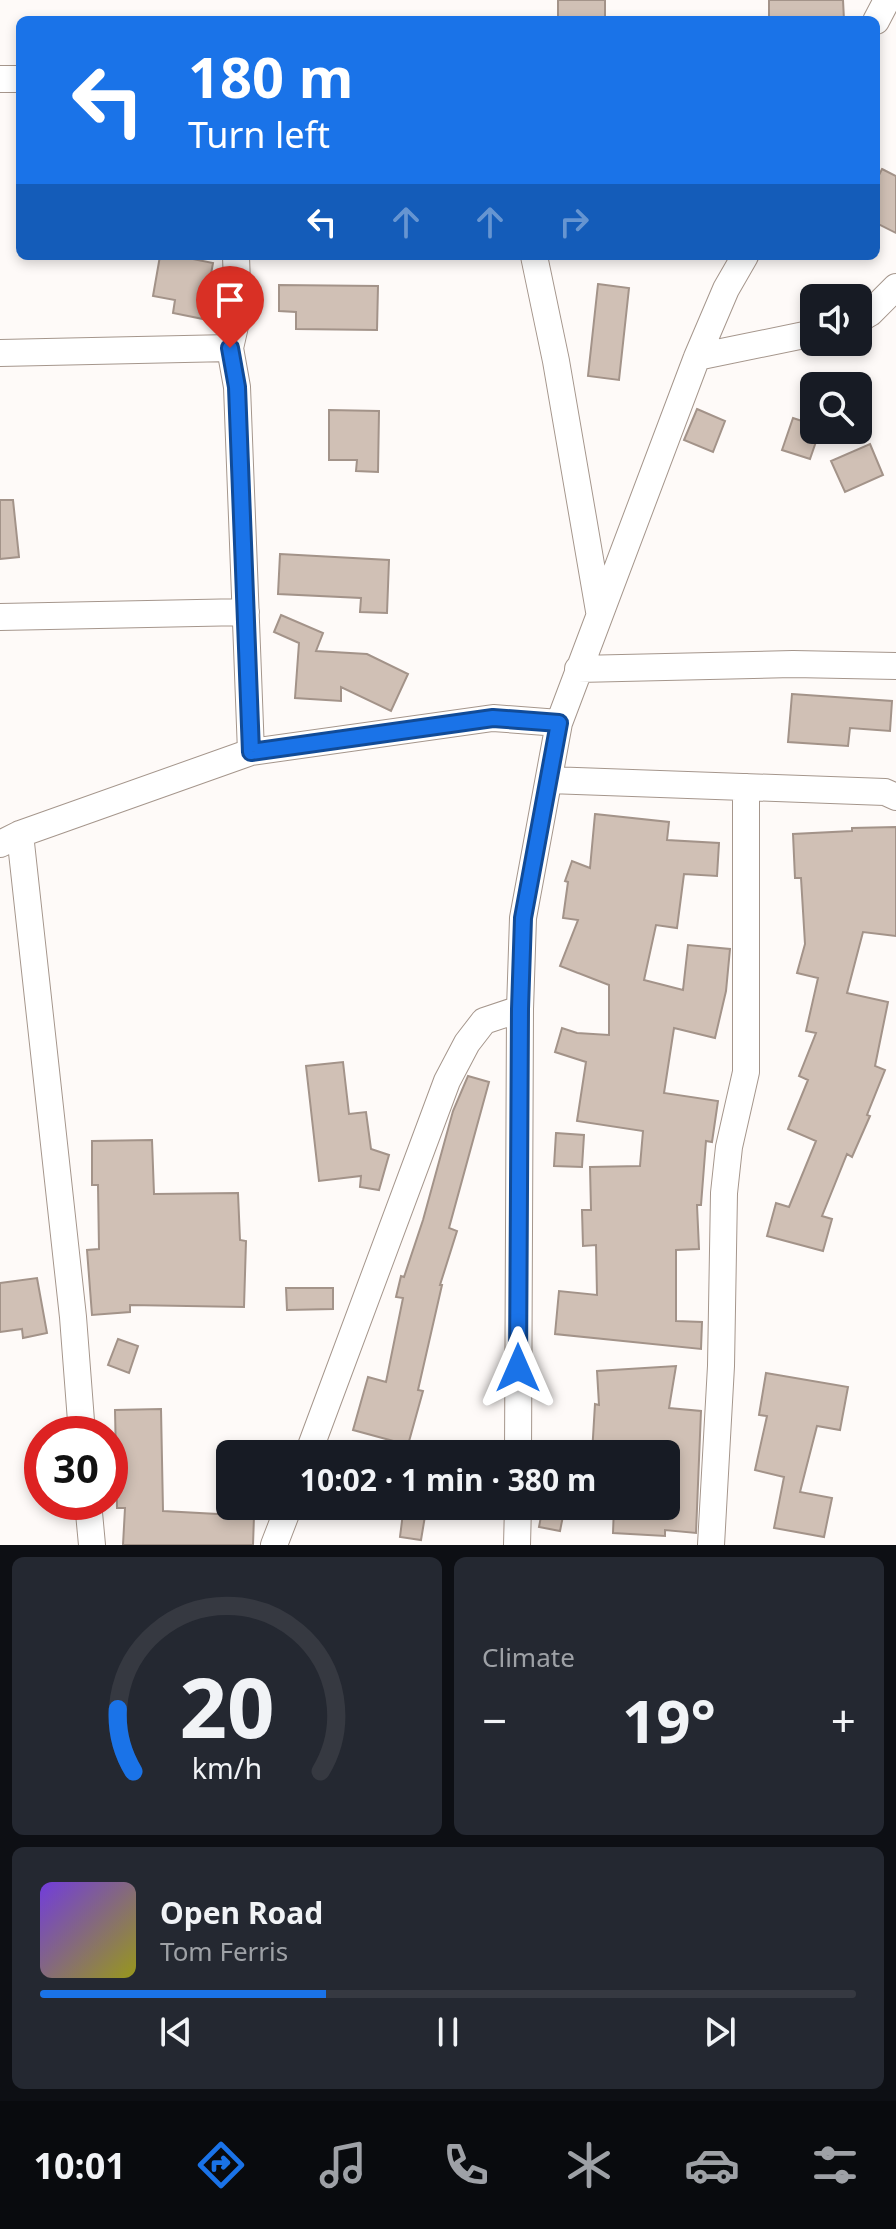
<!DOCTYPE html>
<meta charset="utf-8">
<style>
:root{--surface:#171b24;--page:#242831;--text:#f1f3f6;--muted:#9ea1a6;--line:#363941;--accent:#1a73e8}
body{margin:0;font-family:"Noto Sans",sans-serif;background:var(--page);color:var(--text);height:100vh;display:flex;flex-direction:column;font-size:30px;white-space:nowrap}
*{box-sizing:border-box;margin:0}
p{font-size:26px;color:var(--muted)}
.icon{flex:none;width:44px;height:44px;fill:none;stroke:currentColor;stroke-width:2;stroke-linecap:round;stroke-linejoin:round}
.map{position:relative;height:1545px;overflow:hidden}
.sheet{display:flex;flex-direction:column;gap:12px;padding:12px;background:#0d0f14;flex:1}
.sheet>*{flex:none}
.banner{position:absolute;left:16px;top:16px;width:864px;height:244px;border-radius:12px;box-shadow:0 4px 12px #0003;background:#1a73e8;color:#fff;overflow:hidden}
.buttons{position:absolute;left:800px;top:284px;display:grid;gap:16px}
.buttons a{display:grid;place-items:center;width:72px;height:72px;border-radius:12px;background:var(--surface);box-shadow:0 4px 12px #0003;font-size:40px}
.speed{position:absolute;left:24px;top:1416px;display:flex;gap:16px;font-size:40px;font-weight:700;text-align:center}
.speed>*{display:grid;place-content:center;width:104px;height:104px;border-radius:50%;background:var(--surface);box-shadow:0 4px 12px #0003;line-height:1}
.speed .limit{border:12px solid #d22;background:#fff;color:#111}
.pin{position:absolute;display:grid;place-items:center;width:68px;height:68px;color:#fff;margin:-82px -34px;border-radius:50% 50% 50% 0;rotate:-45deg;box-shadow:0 0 8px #0007}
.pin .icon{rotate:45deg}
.me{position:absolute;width:88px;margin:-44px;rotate:0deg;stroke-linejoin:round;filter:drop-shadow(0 0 6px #0008)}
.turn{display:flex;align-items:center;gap:28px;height:168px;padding:0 40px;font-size:36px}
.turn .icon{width:104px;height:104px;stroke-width:2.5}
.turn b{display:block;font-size:56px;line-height:68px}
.lanes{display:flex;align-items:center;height:76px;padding:0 40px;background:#0003;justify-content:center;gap:40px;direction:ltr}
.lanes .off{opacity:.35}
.big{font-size:60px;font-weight:700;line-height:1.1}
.sheet .tile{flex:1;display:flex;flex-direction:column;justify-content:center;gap:12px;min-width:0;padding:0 28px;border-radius:12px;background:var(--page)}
.sheet .dial{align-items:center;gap:0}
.dial svg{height:208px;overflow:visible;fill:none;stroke:var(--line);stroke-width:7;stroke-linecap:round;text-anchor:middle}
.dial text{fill:var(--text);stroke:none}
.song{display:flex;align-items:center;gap:24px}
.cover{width:96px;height:96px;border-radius:12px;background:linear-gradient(135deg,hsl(260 70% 55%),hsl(60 70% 35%))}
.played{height:8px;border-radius:4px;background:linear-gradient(90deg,var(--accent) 35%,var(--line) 35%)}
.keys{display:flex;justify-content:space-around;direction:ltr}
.heat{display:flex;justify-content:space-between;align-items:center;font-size:44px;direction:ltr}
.sheet .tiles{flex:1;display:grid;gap:12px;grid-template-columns:1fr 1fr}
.tile:last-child{grid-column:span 2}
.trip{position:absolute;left:216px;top:1440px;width:464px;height:80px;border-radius:12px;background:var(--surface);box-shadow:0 4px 12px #0003;font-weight:700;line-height:80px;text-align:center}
.tab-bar{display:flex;height:128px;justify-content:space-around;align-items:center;background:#090b0e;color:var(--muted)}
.tab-bar .icon{width:56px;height:56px}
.tab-bar .on{color:var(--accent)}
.tab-bar b{font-size:36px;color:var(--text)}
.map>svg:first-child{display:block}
.building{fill:#d0c0b5;stroke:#a39389;stroke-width:2}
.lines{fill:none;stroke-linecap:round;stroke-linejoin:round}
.street-casing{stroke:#a5968c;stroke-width:28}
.street{stroke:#fff;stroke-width:26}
.route-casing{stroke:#114b97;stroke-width:20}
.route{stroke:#1a73e8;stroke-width:14}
</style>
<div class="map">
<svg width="896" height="1545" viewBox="0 0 896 1545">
<rect width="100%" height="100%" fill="#fefaf8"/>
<path class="building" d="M558,0H605V20H558Z
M769,0H843L844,20H769Z
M882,169L896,176V233L876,223V181Z
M160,256H178L213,263L203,319L173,313L175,300L153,296Z
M598,284L629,288L619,380L588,376Z
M279,285L378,286L377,330L296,329V312L279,311Z
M697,409L725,421L713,452L684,440Z
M329,410L379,411L378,472L356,471L357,460H329Z
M793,418L814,425V430H820L810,459L782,450Z
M870,444L883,475L845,492L831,461Z
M0,500H13L19,557L0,559Z
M280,554L389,560L387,613L360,612L361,598L278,594Z
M281,615L323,633L316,651L367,654L408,674L391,711L341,687V701L295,698L299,643L274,632Z
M792,694L892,701L890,731L850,728L848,746L788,742Z
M595,814L669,822L667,840L719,843L717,876L684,874L677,928L656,925L644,980L683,990L688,945L730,949L726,991L715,1038L674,1028L664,1093L718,1101L712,1142L706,1141L701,1205H697L699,1249L676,1250V1321L702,1322L701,1349L555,1334L559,1291L597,1295L596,1245L583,1246L582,1210H591L590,1167L640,1166L643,1131L577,1121L586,1062L555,1052L562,1028L577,1033L609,1035V985L560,966L578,920L563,918L568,882L565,881L572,861L590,868Z
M896,827V936L863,932L847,993L888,1002L875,1066L885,1070L867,1115L870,1116L852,1157L847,1154L822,1216L832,1219L823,1251L767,1236L776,1203L789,1207L816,1141L788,1129L808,1080L799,1076L816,1033L806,1031L818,978L797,973L805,944L801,878H795L793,834L852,831V828Z
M343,1062L349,1114L366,1112L371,1149L389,1155L379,1190L360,1187L361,1176L319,1181L306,1066Z
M468,1076L489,1082L449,1228L457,1231L440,1285H442L418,1390L423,1391L408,1445L353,1430L368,1377L386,1382L403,1298L396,1297L401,1276L404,1277L423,1220L453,1111Z
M556,1133L584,1135L582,1167L554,1166Z
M152,1140L154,1194L238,1193L240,1240L246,1241L244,1307L130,1305V1312L92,1315L87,1250L99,1249L98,1185H92V1141Z
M37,1278L47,1333L23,1338L22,1329L0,1332V1283Z
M286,1288H333V1309L287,1310Z
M118,1339L138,1346L129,1373L108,1365Z
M676,1366L669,1408L701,1411L696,1533L665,1530V1536L613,1533L614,1506H666V1454H592L595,1404L599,1405L597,1371Z
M766,1373L848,1387L840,1430L817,1426L800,1492L832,1498L824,1537L774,1528L784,1477L755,1470L767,1416L759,1415Z
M161,1409L163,1511L254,1516L253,1545H123L125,1508H117L115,1410Z
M543,1506H565L560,1531L539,1527Z
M403,1513L425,1516L421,1540L400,1537Z"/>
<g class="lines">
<defs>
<path id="street" d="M876,21L887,0
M0,79H20
M236,256L238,313L230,348L237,387L251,752
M534,256L556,361L599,611
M858,320L870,313L896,287
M0,353L230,348
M697,357L814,333
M0,617L246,612
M578,669L793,664L896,666
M549,780L885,792L896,797
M20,834L73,1317L82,1434
M0,844L20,834L251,752L493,718L559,723
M308,1454L447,1081L467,1043L484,1021L520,1009
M518,1454L520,1009L523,918L559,723L697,357L726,289L745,256
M88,1502L92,1545
M274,1545L289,1506
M517,1545L518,1506
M711,1545L721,1366L724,1193L729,1147L746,1072V787"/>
</defs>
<use href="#street" class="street-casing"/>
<use href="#street" class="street"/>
</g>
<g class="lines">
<defs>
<path id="route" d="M230,348L237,387L251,752L493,718L559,723L523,918L520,1009L518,1368"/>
</defs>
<use href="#route" class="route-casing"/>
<use href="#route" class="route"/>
</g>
</svg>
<div class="buttons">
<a><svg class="icon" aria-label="sound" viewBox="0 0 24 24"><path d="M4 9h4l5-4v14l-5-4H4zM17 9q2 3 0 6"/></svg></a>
<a><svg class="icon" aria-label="search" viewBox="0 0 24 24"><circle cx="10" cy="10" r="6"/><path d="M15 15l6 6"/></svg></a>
</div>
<div class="speed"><div class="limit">30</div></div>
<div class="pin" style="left:230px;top:348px;background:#d93025"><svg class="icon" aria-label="arrive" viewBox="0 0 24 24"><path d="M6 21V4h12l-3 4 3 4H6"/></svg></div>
<svg class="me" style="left:518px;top:1368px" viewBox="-20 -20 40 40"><path d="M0-17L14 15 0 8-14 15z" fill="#1a73e8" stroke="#fff" stroke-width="4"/></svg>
<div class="trip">10:02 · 1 min · 380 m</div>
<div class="banner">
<div class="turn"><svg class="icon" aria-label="left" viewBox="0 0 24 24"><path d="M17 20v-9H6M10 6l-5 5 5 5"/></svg><div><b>180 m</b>Turn left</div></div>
<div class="lanes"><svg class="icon" aria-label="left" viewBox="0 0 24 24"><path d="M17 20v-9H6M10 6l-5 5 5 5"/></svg><svg class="icon off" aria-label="ahead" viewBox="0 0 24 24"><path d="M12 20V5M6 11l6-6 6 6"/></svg><svg class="icon off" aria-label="ahead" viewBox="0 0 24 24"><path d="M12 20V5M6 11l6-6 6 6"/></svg><svg class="icon off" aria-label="right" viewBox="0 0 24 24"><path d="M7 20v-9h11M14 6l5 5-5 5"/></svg></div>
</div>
</div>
<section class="sheet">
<div class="tiles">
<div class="tile dial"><svg viewBox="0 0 100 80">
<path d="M14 69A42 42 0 1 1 86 69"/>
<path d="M14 69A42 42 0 0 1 8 45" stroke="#1a73e8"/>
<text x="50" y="56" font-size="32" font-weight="700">20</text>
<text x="50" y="72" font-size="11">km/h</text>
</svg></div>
<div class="tile"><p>Climate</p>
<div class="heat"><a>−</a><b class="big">19°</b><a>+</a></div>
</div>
<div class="tile">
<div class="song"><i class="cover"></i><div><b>Open Road</b><p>Tom Ferris</p></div></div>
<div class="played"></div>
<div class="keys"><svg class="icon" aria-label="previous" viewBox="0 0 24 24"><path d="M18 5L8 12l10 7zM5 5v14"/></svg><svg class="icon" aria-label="pause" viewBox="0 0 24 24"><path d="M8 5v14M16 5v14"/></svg><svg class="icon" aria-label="next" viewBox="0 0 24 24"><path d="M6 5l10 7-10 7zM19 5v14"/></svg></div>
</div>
</div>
</section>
<nav class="tab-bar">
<b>10:01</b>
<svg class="icon on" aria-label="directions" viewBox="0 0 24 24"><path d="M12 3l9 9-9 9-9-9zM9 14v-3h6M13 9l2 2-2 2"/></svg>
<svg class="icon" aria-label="music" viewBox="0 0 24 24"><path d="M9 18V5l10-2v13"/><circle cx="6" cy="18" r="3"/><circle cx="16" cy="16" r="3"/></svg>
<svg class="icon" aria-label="phone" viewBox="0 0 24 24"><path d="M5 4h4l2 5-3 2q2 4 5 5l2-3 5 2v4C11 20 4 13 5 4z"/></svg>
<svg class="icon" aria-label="climate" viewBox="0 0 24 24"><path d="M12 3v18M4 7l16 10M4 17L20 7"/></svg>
<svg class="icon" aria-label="car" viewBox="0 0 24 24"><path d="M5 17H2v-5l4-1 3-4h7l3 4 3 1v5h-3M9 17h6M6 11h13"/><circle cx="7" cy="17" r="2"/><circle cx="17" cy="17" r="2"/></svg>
<svg class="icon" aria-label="filters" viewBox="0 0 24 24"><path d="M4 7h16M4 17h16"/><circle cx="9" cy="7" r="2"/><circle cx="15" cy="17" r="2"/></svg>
</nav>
